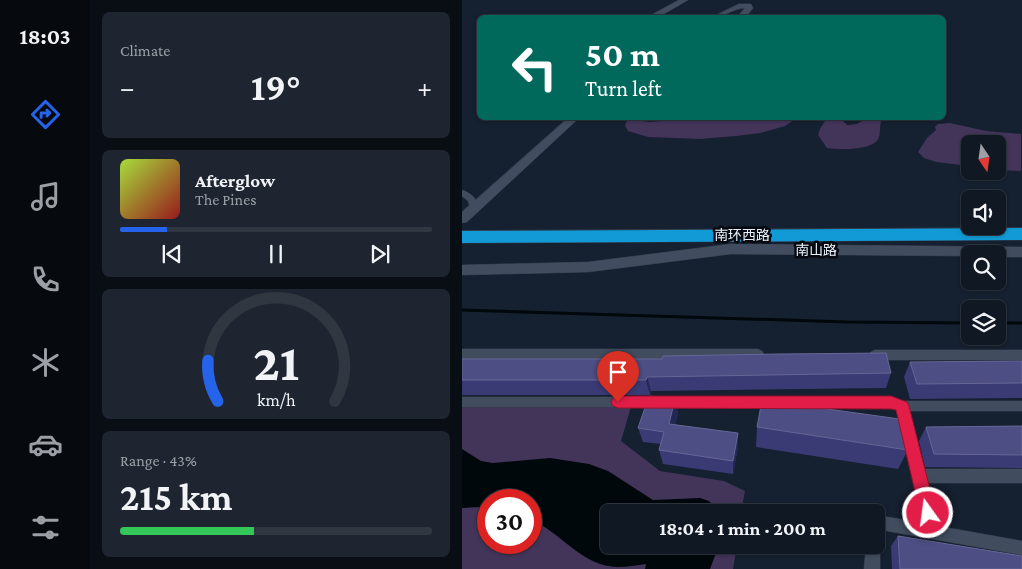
<!DOCTYPE html>
<meta charset="utf-8">
<style>
:root{--surface:#101824;--page:#1e2531;--text:#f1f3f6;--muted:#9ca0a6;--line:#303741;--accent:#2563eb}
body{margin:0;font-family:"Crimson Pro","Noto Sans SC",serif;background:var(--page);color:var(--text);height:100vh;display:flex;flex-direction:column;font-size:19px;white-space:nowrap}
*{box-sizing:border-box;margin:0}
p{font-size:16px;color:var(--muted)}
.icon{flex:none;width:28px;height:28px;fill:none;stroke:currentColor;stroke-width:2;stroke-linecap:round;stroke-linejoin:round}
.map{position:relative;flex:1;overflow:hidden}
.drawer{display:flex;flex-direction:column;gap:12px;padding:12px;background:#090d14;width:372px}
.drawer>*{flex:none}
.guide{position:absolute;left:15px;top:15px;width:469px;height:105px;border-radius:8px;box-shadow:0 1px 4px #0004,0 0 0 1px var(--line);background:#00695c;color:#fff;overflow:hidden}
.needle{width:32px;rotate:167deg}
.fabs{position:absolute;left:499px;top:135px;display:grid;gap:10px}
.fabs a{display:grid;place-items:center;width:45px;height:45px;border-radius:8px;background:var(--surface);box-shadow:0 1px 4px #0004,0 0 0 1px var(--line);font-size:25px}
.speed{position:absolute;left:15px;top:489px;display:flex;gap:10px;font-size:25px;font-weight:700;text-align:center}
.speed>*{display:grid;place-content:center;width:65px;height:65px;border-radius:50%;background:var(--surface);box-shadow:0 1px 4px #0004,0 0 0 1px var(--line);line-height:1}
.speed .limit{border:8px solid #d22;background:#fff;color:#111}
.pin{position:absolute;display:grid;place-items:center;width:42px;height:42px;color:#fff;margin:-51px -21px;border-radius:50% 50% 50% 0;rotate:-45deg;box-shadow:0 0 5px #0007}
.pin .icon{rotate:45deg}
.me{position:absolute;width:55px;margin:-28px;rotate:346deg;stroke-linejoin:round;filter:drop-shadow(0 0 4px #0008)}
.turn{display:flex;align-items:center;gap:18px;height:105px;padding:0 25px;font-size:22px}
.turn .icon{width:65px;height:65px;stroke-width:2.5}
.turn b{display:block;font-size:35px;line-height:42px}
.big{font-size:38px;font-weight:700;line-height:1.1}
.drawer .tile{flex:1;display:flex;flex-direction:column;justify-content:center;gap:8px;min-width:0;padding:0 18px;border-radius:8px;background:var(--page)}
.drawer .dial{align-items:center;gap:0}
.dial svg{height:130px;overflow:visible;fill:none;stroke:var(--line);stroke-width:7;stroke-linecap:round;text-anchor:middle}
.dial text{fill:var(--text);stroke:none}
.song{display:flex;align-items:center;gap:15px}
.cover{width:60px;height:60px;border-radius:8px;background:linear-gradient(135deg,hsl(80 70% 55%),hsl(0 70% 35%))}
.played{height:5px;border-radius:2px;background:linear-gradient(90deg,var(--accent) 15%,var(--line) 15%)}
.keys{display:flex;justify-content:space-around;direction:ltr}
.heat{display:flex;justify-content:space-between;align-items:center;font-size:28px;direction:ltr}
.charge{height:8px;border-radius:4px;background:linear-gradient(90deg,#34c759 43%,var(--line) 0)}
.trip{position:absolute;left:138px;top:504px;width:285px;height:50px;border-radius:8px;background:var(--surface);box-shadow:0 1px 4px #0004,0 0 0 1px var(--line);font-weight:700;line-height:50px;text-align:center}
main{display:flex;flex:1;min-height:0}
.tabs{display:flex;flex-direction:column;width:90px;justify-content:space-around;align-items:center;background:#060a0e;color:var(--muted)}
.tabs .icon{width:35px;height:35px}
.tabs .on{color:var(--accent)}
.tabs b{font-size:22px;color:var(--text)}
.map>svg:first-child{display:block}
.green{fill:#433459;fill-rule:evenodd}
.water{fill:#00080b}
.lines{fill:none;stroke-linecap:round;stroke-linejoin:round}
.stream{stroke:#00080b;stroke-width:3}
.street-casing{stroke:#353c4a;stroke-width:1}
.secondary-casing{stroke:#353c4a;stroke-width:1}
.highway-casing{stroke:#353c4a;stroke-width:1}
.street{fill:#414d5f;fill-rule:evenodd}
.secondary{fill:#414d5f;fill-rule:evenodd}
.highway{fill:#119ad5;fill-rule:evenodd}
.wall{fill:#3a3a74}
.shaded-wall{fill:#232753}
.building{fill:#4d4e83;stroke:#666796}
.route{fill:#e11d48;stroke:#92132f}
.labels{text-anchor:middle;stroke-width:5;stroke-linejoin:round;paint-order:stroke}
.street-label{font-size:14px;fill:#eaf2fd;stroke:#050910}
</style>
<main>
<nav class="tabs">
<b>18:03</b>
<svg class="icon on" aria-label="directions" viewBox="0 0 24 24"><path d="M12 3l9 9-9 9-9-9zM9 14v-3h6M13 9l2 2-2 2"/></svg>
<svg class="icon" aria-label="music" viewBox="0 0 24 24"><path d="M9 18V5l10-2v13"/><circle cx="6" cy="18" r="3"/><circle cx="16" cy="16" r="3"/></svg>
<svg class="icon" aria-label="phone" viewBox="0 0 24 24"><path d="M5 4h4l2 5-3 2q2 4 5 5l2-3 5 2v4C11 20 4 13 5 4z"/></svg>
<svg class="icon" aria-label="climate" viewBox="0 0 24 24"><path d="M12 3v18M4 7l16 10M4 17L20 7"/></svg>
<svg class="icon" aria-label="car" viewBox="0 0 24 24"><path d="M5 17H2v-5l4-1 3-4h7l3 4 3 1v5h-3M9 17h6M6 11h13"/><circle cx="7" cy="17" r="2"/><circle cx="17" cy="17" r="2"/></svg>
<svg class="icon" aria-label="filters" viewBox="0 0 24 24"><path d="M4 7h16M4 17h16"/><circle cx="9" cy="7" r="2"/><circle cx="15" cy="17" r="2"/></svg>
</nav>
<section class="drawer">
<div class="tile"><p>Climate</p>
<div class="heat"><a>−</a><b class="big">19°</b><a>+</a></div>
</div>
<div class="tile">
<div class="song"><i class="cover"></i><div><b>Afterglow</b><p>The Pines</p></div></div>
<div class="played"></div>
<div class="keys"><svg class="icon" aria-label="previous" viewBox="0 0 24 24"><path d="M18 5L8 12l10 7zM5 5v14"/></svg><svg class="icon" aria-label="pause" viewBox="0 0 24 24"><path d="M8 5v14M16 5v14"/></svg><svg class="icon" aria-label="next" viewBox="0 0 24 24"><path d="M6 5l10 7-10 7zM19 5v14"/></svg></div>
</div>
<div class="tile dial"><svg viewBox="0 0 100 80">
<path d="M14 69A42 42 0 1 1 86 69"/>
<path d="M14 69A42 42 0 0 1 8 44" stroke="#2563eb"/>
<text x="50" y="56" font-size="32" font-weight="700">21</text>
<text x="50" y="72" font-size="11">km/h</text>
</svg></div>
<div class="tile"><p>Range · 43%</p><b class="big">215 km</b><div class="charge"></div></div>
</section>
<div class="map">
<svg width="560" height="569" viewBox="0 0 560 569">
<rect width="100%" height="100%" fill="#152030"/>
<path class="green" d="M200,118H335L323,126L298,133L274,136L238,139L186,137L166,131L163,125L166,119L187,122L199,121Z
M365,118H378L385,125L395,124L404,118H421C417,123 419,130 417,137C413,151 377,150 365,148L356,135L358,129Z
M488,123L524,131L559,134V171L535,170V144H508L507,166L474,162L462,158L456,152L465,138L474,130L473,127L476,124Z
M0,406L169,407L159,441L198,471L262,481L283,491L279,512H146V545H275L271,569H0ZM26,500H69V542H26Z"/>
<path class="water" d="M0,449L19,461L31,463L88,458L127,464L146,471L191,500L238,498L247,501L258,512H146V545H257L248,569H183L184,564C175,565 165,567 156,567C121,567 99,533 69,519V500H26V511H17V507L0,508Z"/>
<g class="lines">
<path class="stream" d="M0,310L385,322L508,323
M535,323H560"/>
<defs>
<path id="street" d="M0,190C9,193 18,200 15,210H9L6,201L0,196Z
M0,349H296L300,351L302,354L300,357L296,359H0Z
M413,350H560V360H413L409,358L407,355L409,352Z
M0,397H429L440,401H560V411H447L462,469H560V483H465L476,526L560,541V555L414,529V515L461,523L435,410L429,407H0Z
M414,539L416,540L418,545V569H402L404,545H414Z"/>
<path id="secondary" d="M217,0H226L195,18H184Z
M277,4H289L291,8L283,18H274L283,8C271,8 262,18 248,18Z
M106,118H117L5,222L0,223V212Z
M269,244L560,247V257H535V254H508V256L269,254L126,272L0,275V265L126,262Z"/>
<path id="highway" d="M560,228V240L0,243V231Z"/>
</defs>
<use href="#street" class="street-casing"/>
<use href="#secondary" class="secondary-casing"/>
<use href="#highway" class="highway-casing"/>
<use href="#street" class="street"/>
<use href="#secondary" class="secondary"/>
<use href="#highway" class="highway"/>
</g>
<path class="wall" d="M0,359L429,373L424,388L189,391L188,395H0Z
M560,361V398L448,399L442,377L448,362Z
M213,399L216,414L213,424L276,447L271,474L201,464L197,450L199,444L181,442L176,428Z
M560,426V468L463,467L457,441L464,427Z
M295,427L446,450L436,469L294,447Z
M436,536L560,569H430L429,546Z"/>
<path class="shaded-wall" d="M185,377L189,391L188,395L184,380Z
M213,399L216,414L210,437L207,424Z
M276,433V447L271,474V461Z"/>
<path class="building" d="M424,353L429,373L185,377L184,380H0V359H200L201,356L317,354Z
M560,361V383L455,384L448,362Z
M187,396L213,399L207,424L276,433L271,461L197,450L202,432L176,428Z
M300,400L445,420L446,450L295,427Z
M560,426V455L472,454L464,427Z
M436,536L560,556V569H438Z"/>
<path class="route" d="M156,396H429L445,402L447,406L474,513L471,519L466,521L460,519L458,513L434,410L429,409L156,408L151,406L149,402L151,398Z"/>
<g class="labels">
<g class="street-label">
<text x="280" y="240">南环西路</text>
<text x="354" y="255">南山路</text>
</g>
</g>
</svg>
<div class="fabs">
<a><svg class="needle" viewBox="-14 -14 28 28"><path d="M0-13l5 13h-10z" fill="#e53935"/><path d="M0 13l5-13h-10z" fill="#9ca0a6"/></svg></a>
<a><svg class="icon" aria-label="sound" viewBox="0 0 24 24"><path d="M4 9h4l5-4v14l-5-4H4zM17 9q2 3 0 6"/></svg></a>
<a><svg class="icon" aria-label="search" viewBox="0 0 24 24"><circle cx="10" cy="10" r="6"/><path d="M15 15l6 6"/></svg></a>
<a><svg class="icon" aria-label="layers" viewBox="0 0 24 24"><path d="M12 4l9 5-9 5-9-5zM3 14l9 5 9-5"/></svg></a>
</div>
<div class="speed"><div class="limit">30</div></div>
<div class="pin" style="left:156px;top:402px;background:#d93025"><svg class="icon" aria-label="arrive" viewBox="0 0 24 24"><path d="M6 21V4h12l-3 4 3 4H6"/></svg></div>
<svg class="me" style="left:466px;top:513px" viewBox="-20 -20 40 40"><circle r="17" fill="#e11d48" stroke="#fff" stroke-width="3"/><path d="M0-11L8 9 0 5-8 9z" fill="#fff"/></svg>
<div class="trip">18:04 · 1 min · 200 m</div>
<div class="guide">
<div class="turn"><svg class="icon" aria-label="left" viewBox="0 0 24 24"><path d="M17 20v-9H6M10 6l-5 5 5 5"/></svg><div><b>50 m</b>Turn left</div></div>
</div>
</div>
</main>
